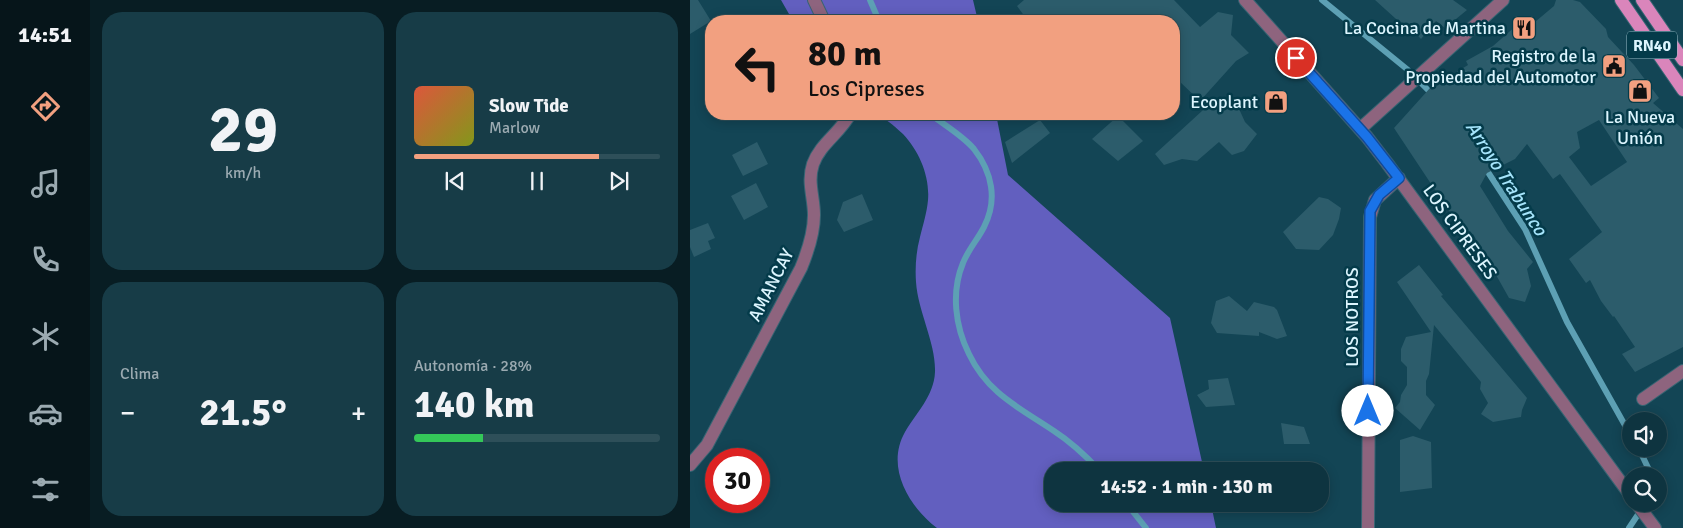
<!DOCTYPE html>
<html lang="es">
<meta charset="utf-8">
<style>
:root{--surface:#0e3440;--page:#173c47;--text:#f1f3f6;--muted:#9baab1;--line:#2e4f59;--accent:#f2a080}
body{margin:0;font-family:Signika,sans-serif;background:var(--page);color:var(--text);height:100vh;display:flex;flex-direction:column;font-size:19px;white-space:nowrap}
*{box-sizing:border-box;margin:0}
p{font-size:16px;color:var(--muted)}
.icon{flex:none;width:28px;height:28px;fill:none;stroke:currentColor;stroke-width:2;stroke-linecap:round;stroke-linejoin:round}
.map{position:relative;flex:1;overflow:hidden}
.side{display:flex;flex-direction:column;gap:12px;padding:12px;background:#081d23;width:600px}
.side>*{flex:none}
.top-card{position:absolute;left:15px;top:15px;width:475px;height:105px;border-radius:20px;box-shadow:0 2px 12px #0003,0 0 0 1px var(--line);background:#f2a080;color:#111;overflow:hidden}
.fabs{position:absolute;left:932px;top:412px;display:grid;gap:10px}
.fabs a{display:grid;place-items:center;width:45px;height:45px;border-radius:50%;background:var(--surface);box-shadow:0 2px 12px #0003,0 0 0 1px var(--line);font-size:25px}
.speed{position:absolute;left:15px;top:448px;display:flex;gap:10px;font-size:25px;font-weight:700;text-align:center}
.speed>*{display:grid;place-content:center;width:65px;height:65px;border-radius:50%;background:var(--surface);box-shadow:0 2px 12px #0003,0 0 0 1px var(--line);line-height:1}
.speed .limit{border:8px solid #d22;background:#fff;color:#111}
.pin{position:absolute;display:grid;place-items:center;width:42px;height:42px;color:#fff;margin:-21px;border:2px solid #fff;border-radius:50%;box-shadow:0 1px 5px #0007}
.me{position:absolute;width:55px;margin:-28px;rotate:0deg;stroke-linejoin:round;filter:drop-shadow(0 0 4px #0008)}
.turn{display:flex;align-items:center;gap:18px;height:105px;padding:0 20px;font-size:22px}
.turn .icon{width:65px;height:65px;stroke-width:2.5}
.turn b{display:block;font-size:35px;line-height:42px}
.big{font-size:38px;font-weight:700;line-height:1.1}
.side .card{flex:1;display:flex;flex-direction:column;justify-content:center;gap:8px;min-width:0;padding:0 18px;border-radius:20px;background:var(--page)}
.side .dial{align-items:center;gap:0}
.dial b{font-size:65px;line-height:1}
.song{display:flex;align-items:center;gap:15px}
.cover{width:60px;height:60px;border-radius:8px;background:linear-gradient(135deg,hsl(10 70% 55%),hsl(70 70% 35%))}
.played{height:5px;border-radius:2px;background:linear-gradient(90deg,var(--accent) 75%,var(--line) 75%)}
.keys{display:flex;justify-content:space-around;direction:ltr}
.heat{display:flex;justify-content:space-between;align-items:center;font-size:28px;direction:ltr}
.charge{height:8px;border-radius:4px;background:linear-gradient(90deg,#34c759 28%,var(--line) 0)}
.side .tiles{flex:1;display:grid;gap:12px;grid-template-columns:repeat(2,1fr)}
.trip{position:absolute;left:354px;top:462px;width:285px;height:50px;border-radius:20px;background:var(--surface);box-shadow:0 2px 12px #0003,0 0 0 1px var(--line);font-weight:700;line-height:50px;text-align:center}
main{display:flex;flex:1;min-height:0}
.tab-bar{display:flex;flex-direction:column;width:90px;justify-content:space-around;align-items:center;background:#06151a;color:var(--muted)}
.tab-bar .icon{width:35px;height:35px}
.tab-bar .current{color:var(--accent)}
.tab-bar b{font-size:22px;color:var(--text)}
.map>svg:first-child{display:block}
.forest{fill:#625fbf}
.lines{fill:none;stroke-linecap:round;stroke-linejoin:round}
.stream{stroke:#5da0b4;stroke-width:6}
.building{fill:#2c5c6b;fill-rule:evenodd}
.minor-casing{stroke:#376573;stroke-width:14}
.major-casing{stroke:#376573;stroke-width:14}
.minor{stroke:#8e647e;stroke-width:12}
.major{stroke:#da85bb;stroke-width:12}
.route-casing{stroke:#114b97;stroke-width:12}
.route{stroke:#1a73e8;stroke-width:9}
.labels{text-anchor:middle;stroke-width:5;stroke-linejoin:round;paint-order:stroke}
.shield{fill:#043b4a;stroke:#9bbdc8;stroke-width:1}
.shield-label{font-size:16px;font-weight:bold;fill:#dcf5fe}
.poi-label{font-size:18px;fill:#dcf5fe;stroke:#043b4a;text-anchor:end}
.street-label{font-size:18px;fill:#dcf5fe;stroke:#043b4a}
.water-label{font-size:19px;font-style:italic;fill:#a6e5fc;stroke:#043b4a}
</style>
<main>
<nav class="tab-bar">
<b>14:51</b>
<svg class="icon current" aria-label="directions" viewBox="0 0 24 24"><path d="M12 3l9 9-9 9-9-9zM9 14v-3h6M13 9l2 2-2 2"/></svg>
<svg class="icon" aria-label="music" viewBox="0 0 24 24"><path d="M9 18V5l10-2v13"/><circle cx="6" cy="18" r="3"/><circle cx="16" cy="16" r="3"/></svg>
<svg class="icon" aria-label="phone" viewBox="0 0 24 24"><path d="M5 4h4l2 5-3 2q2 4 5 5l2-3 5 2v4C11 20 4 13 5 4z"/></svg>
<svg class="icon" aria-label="climate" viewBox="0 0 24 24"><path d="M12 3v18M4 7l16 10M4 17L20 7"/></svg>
<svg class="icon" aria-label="car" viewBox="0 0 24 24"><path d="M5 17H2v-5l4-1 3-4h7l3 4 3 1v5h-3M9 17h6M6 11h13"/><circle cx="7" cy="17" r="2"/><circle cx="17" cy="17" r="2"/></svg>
<svg class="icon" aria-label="filters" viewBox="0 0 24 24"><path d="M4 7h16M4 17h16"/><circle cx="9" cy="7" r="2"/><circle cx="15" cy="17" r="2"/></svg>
</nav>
<section class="side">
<div class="tiles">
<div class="card dial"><b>29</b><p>km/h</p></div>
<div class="card">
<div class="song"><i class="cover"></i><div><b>Slow Tide</b><p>Marlow</p></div></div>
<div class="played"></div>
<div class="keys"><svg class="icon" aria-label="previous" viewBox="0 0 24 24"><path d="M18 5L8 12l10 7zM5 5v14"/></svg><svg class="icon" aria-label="pause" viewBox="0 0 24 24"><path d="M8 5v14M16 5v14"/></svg><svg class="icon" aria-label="next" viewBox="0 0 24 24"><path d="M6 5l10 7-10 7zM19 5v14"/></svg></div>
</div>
<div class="card"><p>Clima</p>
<div class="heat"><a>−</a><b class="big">21.5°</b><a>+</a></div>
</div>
<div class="card"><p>Autonomía · 28%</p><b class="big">140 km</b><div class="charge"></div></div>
</div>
</section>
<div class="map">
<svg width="993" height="528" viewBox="0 0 993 528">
<rect width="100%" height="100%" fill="#134555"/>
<path class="forest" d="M91,0H283L288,21H103Z
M182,114H306L318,175L480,318L514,471H362V504H521L526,528H247C219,507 195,467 215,432C226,413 244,396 245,372C246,343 228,312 226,282C225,267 226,252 230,237C233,225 237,212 238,200C240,176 229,151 213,134C203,125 195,117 182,114Z"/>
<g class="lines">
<path class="stream" d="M180,0L189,21
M632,0L718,70L743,95
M240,114C254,125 272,135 284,149C302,172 308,200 294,227C288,239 278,250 273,263C261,292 265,326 279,354C298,394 330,408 364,431C381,442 396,456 410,471
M794,166L835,229L877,322L941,436
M949,449L962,476
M437,504L456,528
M939,528L955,504"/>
</g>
<path class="building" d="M0,0H8L21,21L0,34Z
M334,0H484L510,27L528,12L543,15L541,35L559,53L546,61L510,101L489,81L484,82V21H338L327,6Z
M685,0H763L777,10L755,28L746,21L731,39L719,26L716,28Z
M866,0H883L890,2L916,29L918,37L944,65L969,98L963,103L993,129V347L945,372L932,354L945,347L924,316L923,317L911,301L900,280L896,283L879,259L912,232L870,174L863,179L837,144L825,159L797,173L790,186L818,231L843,262L837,269L841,286L835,302L819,298L783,234L779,237L757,208L704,128L740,88L778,65L776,61L803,46L827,25L833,32L864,6ZM909,120L937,162L901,186L879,157L890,148L887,132Z
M524,100H545L555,122L567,134L554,151L542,155L529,142L507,161L492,159L474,165L465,154Z
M428,116L453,141L428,161L402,139Z
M350,120L360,133L322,163L315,142Z
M67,142L78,164L53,176L42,155Z
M66,183L78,207L54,220L41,196Z
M172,194L183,220L154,232L147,220L153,202Z
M629,197L638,199L651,208L649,219L643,235L629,250L606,249L593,232Z
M18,223L25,238L18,241L21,249L4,257L0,247V230Z
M729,265L753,295L751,296L837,398L832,410L831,417L803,422L791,414L798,403L790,389L791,382L744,325L739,374L736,381V395L745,405L730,430L705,408L710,402L711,395L717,385V367L711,361V349L716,337L741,332L707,282Z
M539,296L557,311L564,302L584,307L587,310L597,336L587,339L569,332V336L527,333L521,323L526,301Z
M538,378L545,405L516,407L507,395L519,389L518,380Z
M591,423L614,427L620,444H594Z
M723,436L741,442L742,488L710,492V440Z"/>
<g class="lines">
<defs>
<path id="minor" d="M124,0L134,21
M555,0L677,137L697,163L941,496
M670,129L813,0
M953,399L993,371
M0,465L17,445L111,268C118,251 124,233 124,215C124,197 117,182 123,164C130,144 150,133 160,114
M947,504L965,528
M678,528L680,217L685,200L709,178"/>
<path id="major" d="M931,0L993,90
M952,0L993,60"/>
</defs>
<use href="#minor" class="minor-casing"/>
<use href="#major" class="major-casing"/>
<use href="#minor" class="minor"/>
<use href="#major" class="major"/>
</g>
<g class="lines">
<defs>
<path id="route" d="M606,58L677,137L709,178L689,195L680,211L678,411"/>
</defs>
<use href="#route" class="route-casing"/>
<use href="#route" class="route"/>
</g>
<defs>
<symbol id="restaurant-square" viewBox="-11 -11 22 22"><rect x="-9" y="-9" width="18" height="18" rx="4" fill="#f2a080" stroke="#043b4a"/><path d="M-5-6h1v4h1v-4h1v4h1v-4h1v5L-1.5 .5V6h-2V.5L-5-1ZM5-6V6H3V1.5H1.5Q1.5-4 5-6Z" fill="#111"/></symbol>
<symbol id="civic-square" viewBox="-11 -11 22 22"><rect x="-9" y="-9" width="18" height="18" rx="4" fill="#f2a080" stroke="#043b4a"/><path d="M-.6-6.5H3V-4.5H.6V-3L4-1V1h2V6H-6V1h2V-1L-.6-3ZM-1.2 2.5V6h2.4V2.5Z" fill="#111"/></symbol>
<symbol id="shop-square" viewBox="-11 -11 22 22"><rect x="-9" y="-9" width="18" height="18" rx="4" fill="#f2a080" stroke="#043b4a"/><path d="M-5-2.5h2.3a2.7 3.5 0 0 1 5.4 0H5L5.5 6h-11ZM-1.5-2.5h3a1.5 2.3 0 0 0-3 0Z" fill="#111"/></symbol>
</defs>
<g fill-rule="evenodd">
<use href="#restaurant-square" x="820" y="14" width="28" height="28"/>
<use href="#civic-square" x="910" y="52" width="28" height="28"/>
<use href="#shop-square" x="936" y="77" width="28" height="28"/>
<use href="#shop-square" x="572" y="88" width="28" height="28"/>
</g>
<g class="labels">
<rect class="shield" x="937" y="31.5" width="50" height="27" rx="4"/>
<g class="shield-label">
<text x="962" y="51">RN40</text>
</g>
<g class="poi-label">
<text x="816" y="34">La Cocina de Martina</text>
<text x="906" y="62">Registro de la<tspan x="906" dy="21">Propiedad del Automotor</tspan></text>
<text x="568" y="108">Ecoplant</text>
<text x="950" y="123" text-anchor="middle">La Nueva<tspan x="950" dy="21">Unión</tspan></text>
</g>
<g class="street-label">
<text transform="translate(770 232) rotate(54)" y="6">LOS CIPRESES</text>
<text transform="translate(81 285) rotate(-63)" y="6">AMANCAY</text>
<text transform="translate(662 317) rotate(-90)" y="6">LOS NOTROS</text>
</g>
<g class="water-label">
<text transform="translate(817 178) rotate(57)" y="7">Arroyo Trabunco</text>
</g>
</g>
</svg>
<div class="fabs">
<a><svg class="icon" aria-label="sound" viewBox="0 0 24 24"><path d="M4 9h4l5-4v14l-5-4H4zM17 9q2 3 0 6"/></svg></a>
<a><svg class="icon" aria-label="search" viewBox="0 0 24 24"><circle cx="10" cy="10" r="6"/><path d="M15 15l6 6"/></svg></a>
</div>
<div class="speed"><div class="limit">30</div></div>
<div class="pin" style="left:606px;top:58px;background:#d93025"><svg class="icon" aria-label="arrive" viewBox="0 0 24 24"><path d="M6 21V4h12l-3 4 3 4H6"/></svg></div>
<svg class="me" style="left:678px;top:411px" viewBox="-20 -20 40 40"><circle r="19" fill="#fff"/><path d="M0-13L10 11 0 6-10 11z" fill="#1a73e8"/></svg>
<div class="trip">14:52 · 1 min · 130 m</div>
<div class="top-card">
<div class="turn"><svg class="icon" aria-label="left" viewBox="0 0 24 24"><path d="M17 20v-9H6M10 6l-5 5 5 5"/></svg><div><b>80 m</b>Los Cipreses</div></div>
</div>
</div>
</main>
